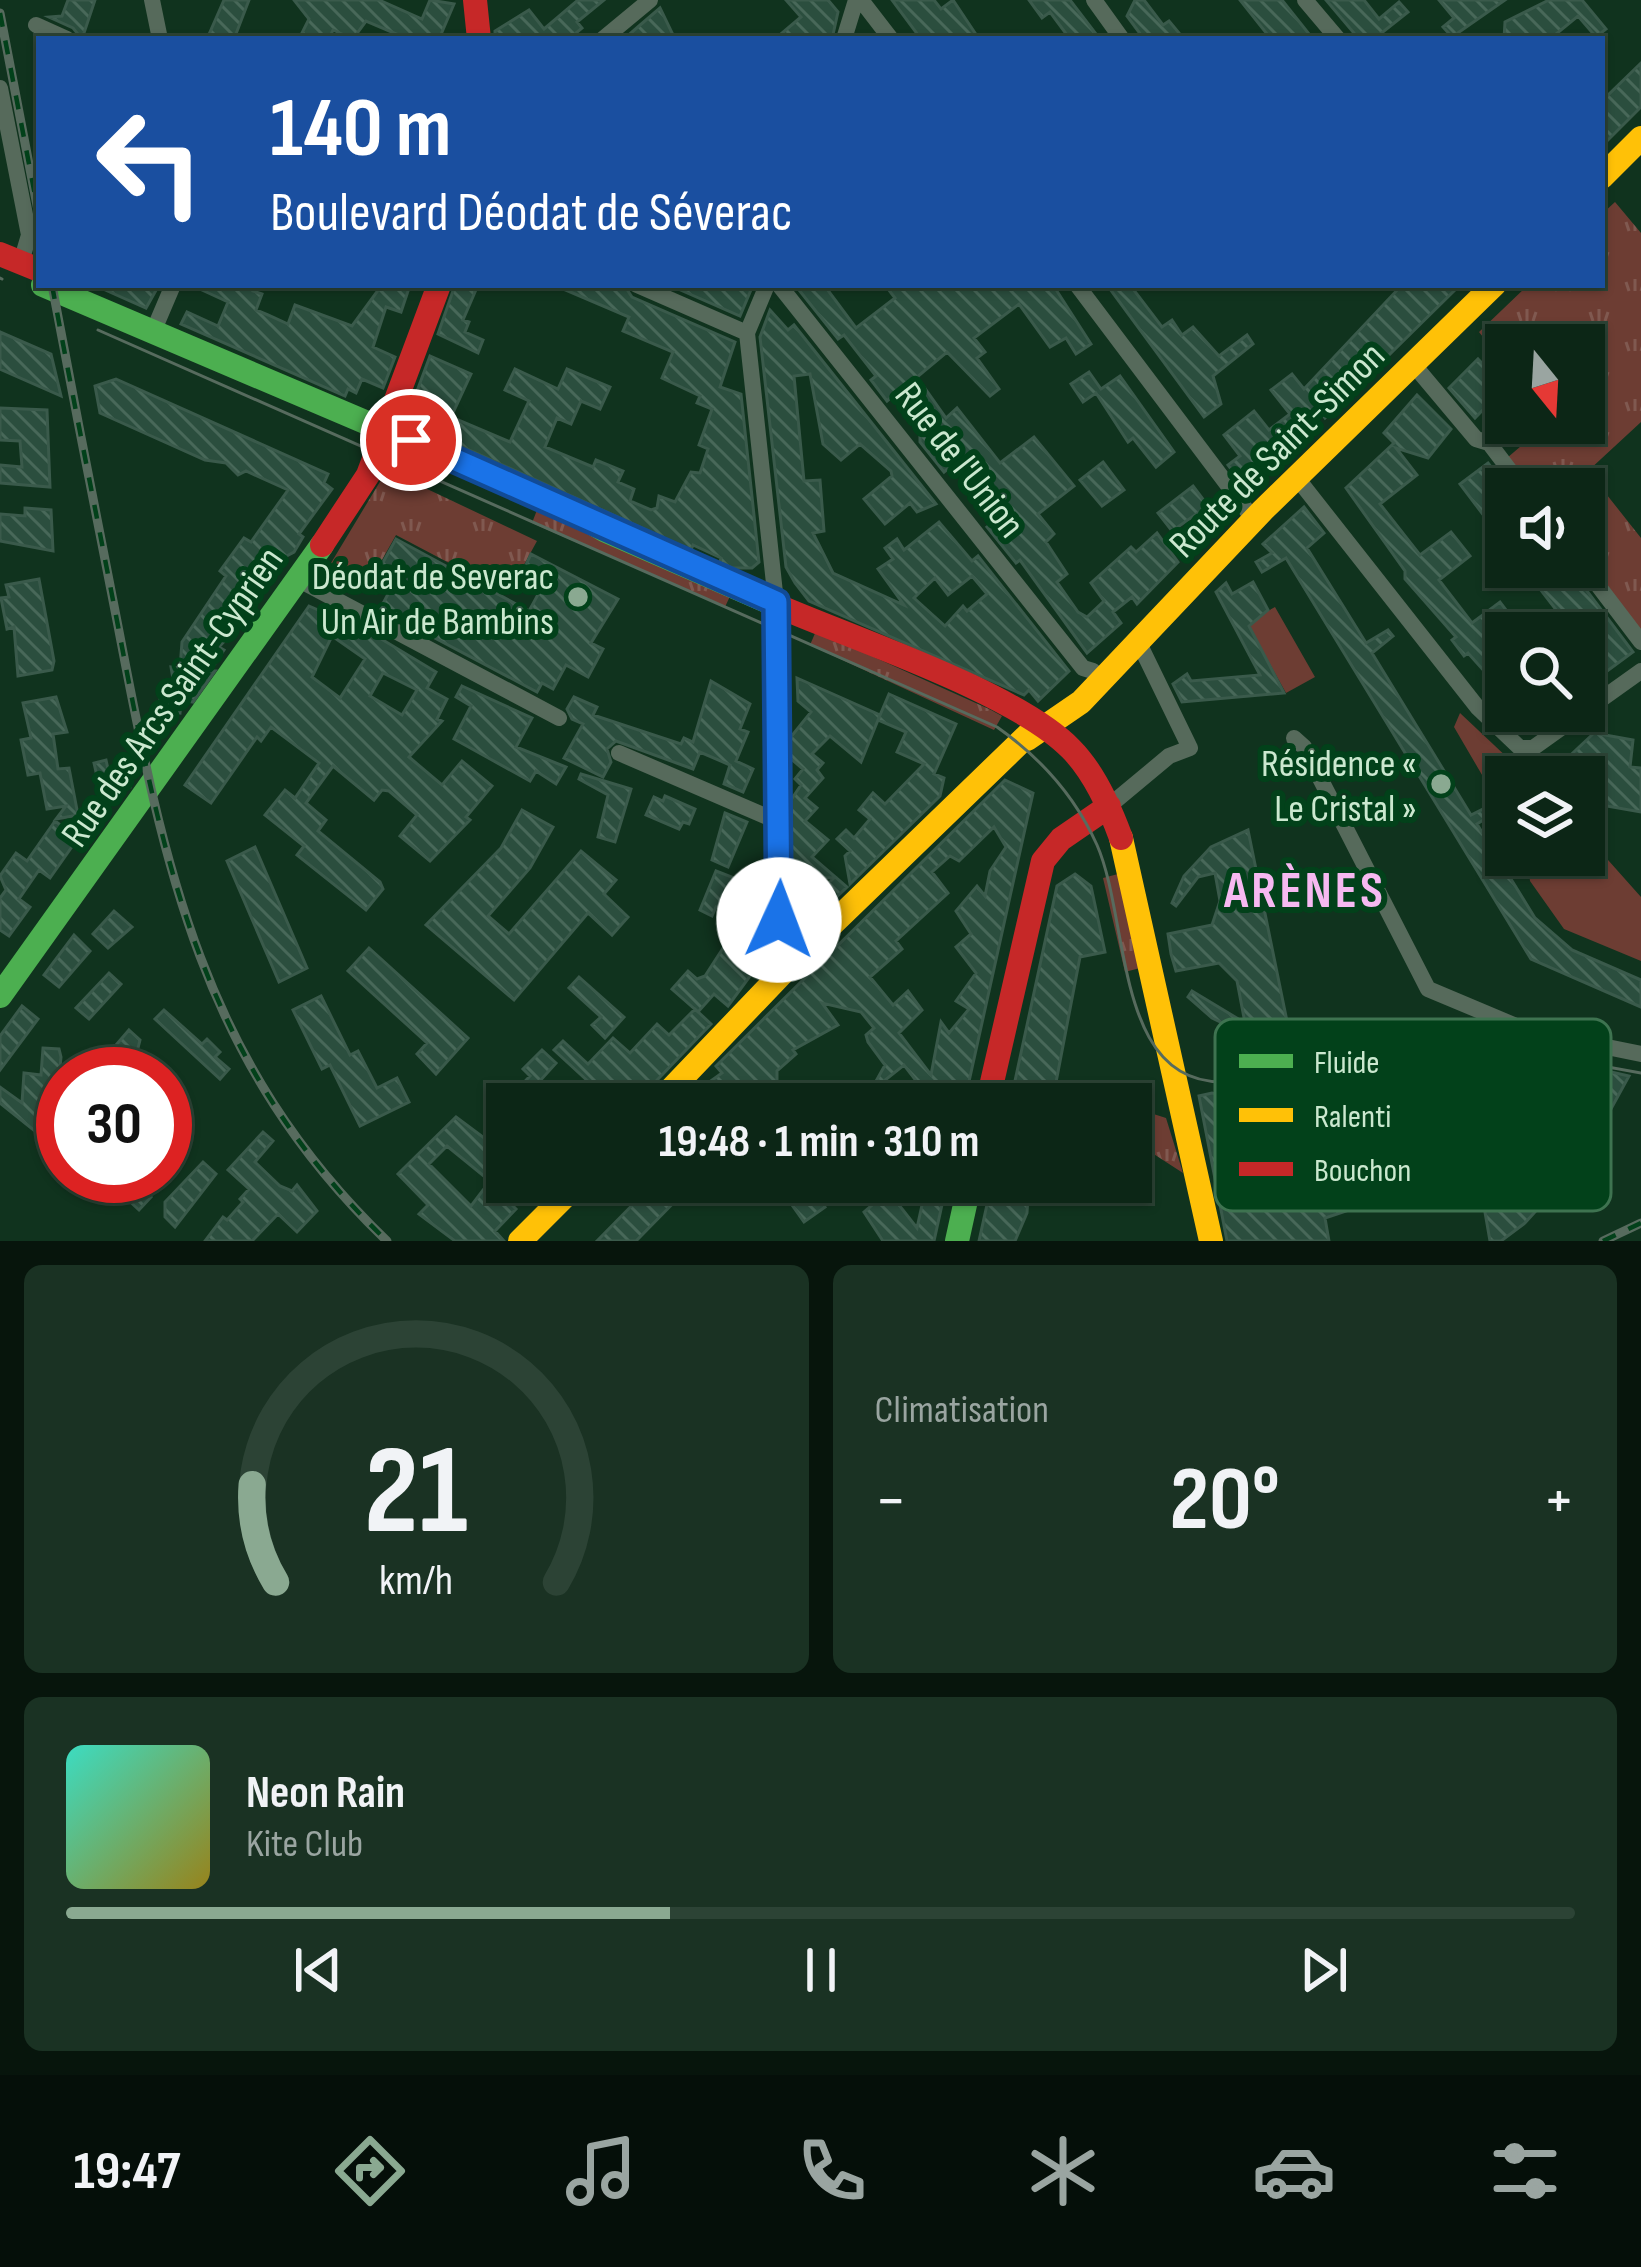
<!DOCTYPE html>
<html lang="fr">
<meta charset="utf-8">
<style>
:root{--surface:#0c2616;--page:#1a3223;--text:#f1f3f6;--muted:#9aa5a1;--line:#2c4335;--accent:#8aa991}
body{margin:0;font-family:"Sofia Sans Condensed",sans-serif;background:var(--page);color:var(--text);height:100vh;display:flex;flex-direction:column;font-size:45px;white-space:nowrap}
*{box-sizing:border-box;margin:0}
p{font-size:39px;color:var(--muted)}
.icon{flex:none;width:66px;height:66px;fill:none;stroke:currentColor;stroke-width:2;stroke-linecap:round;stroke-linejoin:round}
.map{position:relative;height:1241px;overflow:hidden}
.sheet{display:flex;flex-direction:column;gap:24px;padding:24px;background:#07150c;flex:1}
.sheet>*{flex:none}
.banner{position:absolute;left:36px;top:36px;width:1569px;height:252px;border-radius:0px;box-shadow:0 3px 9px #0004,0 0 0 3px var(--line);background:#1a4fa0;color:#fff;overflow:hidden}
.needle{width:78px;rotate:162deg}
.controls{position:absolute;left:1485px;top:324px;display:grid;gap:24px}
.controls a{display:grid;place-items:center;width:120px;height:120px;border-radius:0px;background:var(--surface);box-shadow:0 3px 9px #0004,0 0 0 3px var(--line);font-size:60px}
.speed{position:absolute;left:36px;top:1047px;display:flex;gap:24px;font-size:60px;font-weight:700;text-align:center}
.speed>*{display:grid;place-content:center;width:156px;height:156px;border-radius:50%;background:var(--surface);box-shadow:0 3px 9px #0004,0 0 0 3px var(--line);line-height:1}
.speed .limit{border:18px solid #d22;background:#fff;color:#111}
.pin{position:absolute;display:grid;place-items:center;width:102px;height:102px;color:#fff;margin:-51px;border:6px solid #fff;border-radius:50%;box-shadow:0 3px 12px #0007}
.me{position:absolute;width:132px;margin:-66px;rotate:2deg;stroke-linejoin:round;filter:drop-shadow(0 0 9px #0008)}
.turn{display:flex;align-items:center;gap:42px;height:252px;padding:0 36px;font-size:54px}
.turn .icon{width:156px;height:156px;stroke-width:2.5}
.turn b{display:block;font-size:84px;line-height:102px}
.big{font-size:90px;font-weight:700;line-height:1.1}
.sheet .tile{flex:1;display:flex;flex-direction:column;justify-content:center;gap:18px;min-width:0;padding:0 42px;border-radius:18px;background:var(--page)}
.sheet .dial{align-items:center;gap:0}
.dial svg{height:312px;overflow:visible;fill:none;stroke:var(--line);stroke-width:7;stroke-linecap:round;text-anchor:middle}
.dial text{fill:var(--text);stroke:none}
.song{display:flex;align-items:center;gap:36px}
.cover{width:144px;height:144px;border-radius:18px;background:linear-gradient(135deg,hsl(170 70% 55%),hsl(50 70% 35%))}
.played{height:12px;border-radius:6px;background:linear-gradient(90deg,var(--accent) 40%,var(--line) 40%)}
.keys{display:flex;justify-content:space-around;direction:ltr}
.heat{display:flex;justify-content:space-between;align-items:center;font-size:66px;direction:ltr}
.sheet .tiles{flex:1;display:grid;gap:24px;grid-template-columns:1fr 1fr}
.tile:last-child{grid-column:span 2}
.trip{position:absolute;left:486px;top:1083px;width:666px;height:120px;border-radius:0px;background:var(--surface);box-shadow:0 3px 9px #0004,0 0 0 3px var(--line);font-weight:700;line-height:120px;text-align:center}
.tabs{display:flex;height:192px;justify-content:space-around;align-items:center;background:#050f09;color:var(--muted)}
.tabs .icon{width:84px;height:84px}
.tabs .selected{color:var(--accent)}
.tabs b{font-size:54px;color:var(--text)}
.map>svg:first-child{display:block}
.grass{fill:url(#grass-tufts)}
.garden{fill:#6d3d33}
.building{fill:url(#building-back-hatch);stroke:#3a5a4b;stroke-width:3;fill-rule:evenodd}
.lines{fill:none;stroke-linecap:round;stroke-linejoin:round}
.street{stroke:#566a5b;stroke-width:16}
.fast{stroke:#4caf50;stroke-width:24}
.slow{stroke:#ffc107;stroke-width:24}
.jam{stroke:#c62828;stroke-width:24}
.tram{stroke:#576b5e;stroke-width:3}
.rail-casing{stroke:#576b5e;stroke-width:9}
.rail{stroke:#02411a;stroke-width:4.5;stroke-dasharray:14;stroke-linecap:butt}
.route-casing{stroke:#114b97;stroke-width:30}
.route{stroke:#1a73e8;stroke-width:21}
.poi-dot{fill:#8aa991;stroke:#02411a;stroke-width:4.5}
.labels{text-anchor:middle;stroke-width:12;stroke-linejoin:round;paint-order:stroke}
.street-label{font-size:39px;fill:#cbe8cf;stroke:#02411a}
.poi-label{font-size:39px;fill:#cbe8cf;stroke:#02411a;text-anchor:end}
.district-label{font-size:51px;font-weight:bold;letter-spacing:3px;fill:#f6b9f1;stroke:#02411a}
.key{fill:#02411a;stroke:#3e7350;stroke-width:3}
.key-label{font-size:33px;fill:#cbe8cf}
</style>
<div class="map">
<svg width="1641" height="1241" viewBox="0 0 1641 1241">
<defs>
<pattern id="grass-tufts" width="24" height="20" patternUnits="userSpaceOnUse" patternTransform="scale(3)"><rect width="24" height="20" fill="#6d3d33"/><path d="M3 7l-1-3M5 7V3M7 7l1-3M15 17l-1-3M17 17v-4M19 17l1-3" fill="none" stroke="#805950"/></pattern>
<pattern id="building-back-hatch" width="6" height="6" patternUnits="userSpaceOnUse" patternTransform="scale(3)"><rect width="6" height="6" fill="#2b4e3e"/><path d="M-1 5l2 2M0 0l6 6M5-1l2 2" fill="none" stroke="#486859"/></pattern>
</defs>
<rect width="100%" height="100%" fill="#10331e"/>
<path class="grass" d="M1615,202L1641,233V422L1588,471L1641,538V633L1584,558V489H1531L1507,458L1548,423H1584V345H1506V366L1479,332L1528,285H1602V214Z
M387,470L537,541L508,594L396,535L378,567L322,578Z
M537,510L731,594L725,607L532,523Z
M816,631L989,709L1002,716L994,730L810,645Z
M1118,874L1140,968L1125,972L1103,878Z
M1144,1111L1166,1118L1183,1173L1132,1140V1121Z"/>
<path class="garden" d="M1275,607L1315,677L1286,693L1247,623Z
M1460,713L1528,777H1506V816L1454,727Z
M1584,833L1641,897V961L1564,929L1530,881L1527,855H1584Z"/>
<path class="building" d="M68,0H95L82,39L73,28L49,17L62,16Z
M224,0H249L234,39H207Z
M294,0H379L422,19L430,0L454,4L439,39H408L366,21L353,39L333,30L329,39H299L309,19Z
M578,0H604L577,22L582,28L569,39H495V31L529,10L544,29Z
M786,0H828L838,12L832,39H775L801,17Z
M892,0H934L941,9L953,0L979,39H921Z
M1029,0H1070L1096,34L1070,39L1050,12L1042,18Z
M1135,0H1144L1163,25L1169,21L1184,39H1144L1127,16Z
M1240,0H1282L1313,39H1271Z
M1326,0H1364L1379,19L1399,2L1408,12L1374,39H1359Z
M1439,0H1505L1452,37L1443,27L1454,18Z
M1549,0H1582L1606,29L1596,37L1578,16L1550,39H1504L1505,22Z
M660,8L675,39H624L639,26Z
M1641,63V107L1602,146V101Z
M94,285H159L146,308Z
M191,285H255L253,291L262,294L256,310L268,315L288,324L295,305L352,326L379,289L410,285L401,312L386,307L373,347L395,357L383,388L362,379L356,393L348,389L345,396L181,324L187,312L218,326L228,302Z
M455,285H478L463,320L469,322L465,332L483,340L478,353L438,334Z
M554,285H624L632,297L735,342L720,387L741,394L759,562L752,568H733L720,562L721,558L693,545L691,550L416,426L418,414L410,410L430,356L471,374L451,417L510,442L529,401L505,390L515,369L558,389L567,369L610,387L600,409L581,401L571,424L557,418L545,447L593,467L596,460L623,471L618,482L634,489L630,501L651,510L657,508L659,496L675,502L691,472L700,473L708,449L699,445L712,409L697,403L700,396L662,378L673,352L623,331L629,317Z
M669,285H753L740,316Z
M795,285H824L856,328L895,298L885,285H1053L1091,344L1076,354L1066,338L1050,347L1019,304L974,338L985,352L977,358L999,389L990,396L947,352L917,377L946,418L957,408L1000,463L1034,437L1074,486L1038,514L1054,534L1046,542L1067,574L1057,582L1078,612L1087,617L1104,601L1091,583L1131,547L1136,552L1157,533L1178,562L1137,604L1132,597L1113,612L1121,623L1087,653L1020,560L1016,563L987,527L1008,511L985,481L956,462L944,472L920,442V427L894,395L887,401L871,380L876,376L844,335L838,339Z
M1107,285H1130L1162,327L1172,320L1182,335L1193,327L1219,356L1247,335L1253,344L1213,376L1221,404L1204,417Z
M1402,285H1460L1325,418L1318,409L1241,482L1228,465L1240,456L1224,435L1254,411L1269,430L1290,414L1271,390L1292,374L1304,389Z
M770,310L788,330L794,325L936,504L917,512L910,503L885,524L864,499L892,476L891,471L860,444L841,460L823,444L810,374L794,376L804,481L820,480L824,531L813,533L833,573L904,605L878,569L893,559L885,548L897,539L904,550L939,522L972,561L978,556L1069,671L1038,701L1029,690L1024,695L809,601L795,583L786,567L760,337ZM972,576L987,594L967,611L963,606L945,626L914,598L935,578L948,595Z
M0,332L51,354L61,396L0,369Z
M1478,359L1505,387L1475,418L1449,388Z
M1089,372L1101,389L1120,376L1174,452L1156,467L1133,438L1128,442L1096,393L1083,402L1071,384Z
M116,379L328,474L324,483L332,489L299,534L303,537L294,552L277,561L267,554L243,588L253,595L246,605L250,613L219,647L224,650L210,671H215L193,702L181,700L180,713L159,710L161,689L175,691L171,667L180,668L182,642L226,576L220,571L244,538L251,542L288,490L246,471L238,475L226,463L205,460L100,413L95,386Z
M1417,395L1451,429L1428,458L1396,448L1417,475L1380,504L1420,555L1451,532L1470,556L1439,580L1472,623L1500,602L1519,627L1492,648L1498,662L1485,672L1468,653L1464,656L1452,640L1456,637L1405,579V571L1346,488L1394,443L1384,433Z
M0,408L47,410L50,487L0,483V465L22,467L20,441L0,440Z
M1103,462L1124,490L1102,506L1080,480Z
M1488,463L1506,486V545L1460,484Z
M1193,486L1208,506L1172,531L1158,513Z
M1304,507L1324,533L1307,548L1366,643L1388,630L1393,636L1372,653L1471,815L1495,803L1499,810L1477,824L1535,918L1572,950L1641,980V1007L1531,959L1286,558L1262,572L1256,562L1272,553L1263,544Z
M25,508L51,510L53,551L0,541V514L25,516Z
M396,539L529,611L546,580L524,569L531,554L618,599L591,643L603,649L588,677L566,665L553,689L542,683L537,692L380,609L393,585L386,582L392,572L381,566Z
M1523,567H1569L1633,652L1584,688V633H1574Z
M39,579L54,661L52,670L18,676L14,627L7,629L1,598L9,597L6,585Z
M1253,582L1268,610L1249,626L1284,693L1182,702L1173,684L1187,674L1191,681L1260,675L1216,592L1226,583L1232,594Z
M309,606L373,634L436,672L427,688L447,699L437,719L442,721L409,757L442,785L462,761L492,786L466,817L470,820L430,861L400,836L417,815L389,791L382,790L374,800L333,766L306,803L326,820L318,831L380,882L383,889L366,910L297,855L304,846L265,815L285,790L295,798L319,763L271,727L261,741L257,737L211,803L185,785ZM332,636L365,659L340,698L312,677ZM383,673L417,690L402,715L370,696Z
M797,678L880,715L861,762L830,736L812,754L823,763L817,770L823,778L805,798L817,808L805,821L828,840L812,857L847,887L797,935L792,917L834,878L792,877L791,800L801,785L795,779L803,769L790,758V738L811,712L798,701Z
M711,681L750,704L740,729L748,732L736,761L753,769L743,792L724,784L730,765L700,752L693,769L616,741L607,749L611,762L603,777L564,758L583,724L572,719L567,709L574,697L597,707L593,715L681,744L684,738L693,742Z
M462,686L532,718L516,747L566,767L556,784L536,771L530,781L454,739L471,706L456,697Z
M889,694L956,724L934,774L944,778L940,796L850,884L845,856L850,851L837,839L846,830L854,838L870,819L859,810L873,793L885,804L924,764L897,752L906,732L878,720Z
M56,697L67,732L53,734L58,769L69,768L78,815L56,819L66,806L47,809L40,773L28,775L21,740L31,738L23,703Z
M1594,733L1633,740L1630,767L1641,768V812L1584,802V777H1567L1559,766Z
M106,760L108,769L127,766L130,787L111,790L113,801L103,803L94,763Z
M581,774L631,789L615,842L598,837L608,795L579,779Z
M1005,780L1033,793L964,1104H934L904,1065L870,1092L885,1065L868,1042L866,1035L874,1028L861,1012L822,1003L838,1025L793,1050L796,1054L777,1071V1080L734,1104H719L705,1085L722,1073L716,1066ZM994,827L1006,847L990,871L985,896L977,886L956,911L971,934L956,947L976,973L956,1001L969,1009L949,1033L941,1022L931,1075L899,1033L922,1010L908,991L893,1005L870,977L902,949L896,941L948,893L932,872L950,856L959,861Z
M665,796L695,809L689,824L683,822L679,829L646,815L654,797L663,801Z
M522,810L553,827L530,868L488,916L509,934L581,851L616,880L604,894L628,917L612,935L588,913L514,1000L426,925L501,848Z
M725,813L747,822L728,867L712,860Z
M55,821L78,838L50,878L39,870L19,899L30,907L9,936L0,930V898L6,890L0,876L16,853L27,861Z
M1248,830L1290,1036L1256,1039L1212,1018L1188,997L1192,991L1245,1023L1237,981L1219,963L1176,971L1171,954L1168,934L1212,925L1220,901L1215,873L1198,877L1176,906L1172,903L1184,876L1211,847Z
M255,847L307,968L279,982L227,861Z
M716,871L737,879L724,910L716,907L712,916L700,910Z
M1075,874L1091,886L1105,952L1080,957L1053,1098L1048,1104H1010L1057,886Z
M114,911L132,927L108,948L93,934Z
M740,927L766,938L756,968L728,1006L714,994L698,1012L672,989L688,971L697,979L705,976L725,945L731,949Z
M74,935L90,951L59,987L44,975Z
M369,948L468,1038L436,1074L417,1054L427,1043L348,971Z
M109,973L121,984L89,1019L76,1008Z
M579,977L624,1017L605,1038L592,1025L601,1017L569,988Z
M321,996L350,1055L358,1051L377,1088L397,1078L409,1102L360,1126L330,1065L322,1069L293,1010Z
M22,1006L38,1019L0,1070V1036Z
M695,1009L711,1024L634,1104H579L592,1085L554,1050L563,1041L588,1064L613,1038L630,1053L657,1024L669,1035Z
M164,1010L202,1044L207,1039L220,1052L215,1057L229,1069L220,1079L155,1019Z
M129,1030L140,1040L138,1048L106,1074L98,1066Z
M43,1048L59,1049L61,1057L54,1128L63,1118V1140L56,1148L0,1103V1087L22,1103L24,1073L41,1075Z
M542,1050L556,1063L538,1083L545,1089L530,1104H503L530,1076L523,1069Z
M1563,1061L1629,1076L1584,1158L1525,1223L1501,1241H1490L1478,1172L1549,1093L1541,1097Z
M1426,1068L1439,1126L1474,1087L1494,1124L1415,1188L1325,1218L1329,1241H1227L1199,1096L1212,1093L1262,1104L1261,1096L1273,1094L1292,1185L1370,1164L1360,1118L1401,1094Z
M456,1117L507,1155V1182H524L506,1199L516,1209L495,1231L504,1241H455L419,1214L428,1205L398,1174ZM447,1146L490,1181L471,1206L429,1164Z
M263,1132L273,1141L255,1162L280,1186L292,1191L297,1185L317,1211L297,1232L278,1214L252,1241H205L223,1217L227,1220L243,1202L240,1199L249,1189L228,1170Z
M203,1162L216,1174L175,1227L165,1217V1202Z
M102,1176H129L151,1197L139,1210L114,1187L109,1193L100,1185Z
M655,1182H694L636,1241H597Z
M807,1182H834L817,1195L825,1207L804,1222L792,1205Z
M866,1182H881L917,1228L922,1205L932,1194L923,1182H947L934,1241H883L864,1212L878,1200Z
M992,1182H1029L1027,1213L1015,1241H979Z"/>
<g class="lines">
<path class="street" d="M152,0L160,39
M861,0L891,39
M1094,0L1122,39
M1305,0L1338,39
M36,25L67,39
M603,39L650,0
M844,39L856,0
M0,88L29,235L21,262
M637,285L747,333
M767,285L747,333L776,602L779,920L791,964
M779,285L1083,668L1093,671
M1077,285L1254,520
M153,332L173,285
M1413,364L1476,439L1489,443L1524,489
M1297,478L1478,708L1520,748H1533L1641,671
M1584,567L1641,642
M299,580L559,718
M1294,738L1304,747L1428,989L1528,1031L1641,1054
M619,753L779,822
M1109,806L1169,756L1190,748L1137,639"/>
<path class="fast" d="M43,285L565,507L604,530L778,606
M0,996L322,545
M957,1241L970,1182"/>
<path class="slow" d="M1602,177L1641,138
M1027,739L1081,702L1263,510L1494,285
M1121,838L1211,1241
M657,1104L791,964L1036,727
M520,1241L579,1182"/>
<path class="jam" d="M475,0L479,39
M0,254L39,270
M322,545L368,475L439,285
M778,606C854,639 1017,693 1071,749C1094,772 1110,808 1121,838
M987,1104L1043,861L1061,839L1109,806"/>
<path class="tram" d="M0,278L2,279
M98,330L997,727C1041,758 1075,796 1097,845C1131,922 1113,1096 1236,1081L1453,1039L1641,1073
M1311,1046L1426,1022L1477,1028"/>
<defs>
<path id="rail" d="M0,13L39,216
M52,285C73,399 96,512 118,626C164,867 202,1063 387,1241
M1603,1241L1641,1223"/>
</defs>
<use href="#rail" class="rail-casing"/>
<use href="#rail" class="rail"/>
</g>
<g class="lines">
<defs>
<path id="route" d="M411,440L776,602L779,920"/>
</defs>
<use href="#route" class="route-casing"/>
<use href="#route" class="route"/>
</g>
<g class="poi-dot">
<circle cx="578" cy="597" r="12"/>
<circle cx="1441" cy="784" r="12"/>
</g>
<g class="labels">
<g class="street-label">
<text transform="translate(1276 449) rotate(-45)" y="14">Route de Saint-Simon</text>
<text transform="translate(961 459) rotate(52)" y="14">Rue de l'Union</text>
<text transform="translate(171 696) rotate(-55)" y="14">Rue des Arcs Saint-Cyprien</text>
</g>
<g class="poi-label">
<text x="554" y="589">Déodat de Severac<tspan x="554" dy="45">Un Air de Bambins</tspan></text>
<text x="1417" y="776">Résidence «<tspan x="1417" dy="45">Le Cristal »</tspan></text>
</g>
<g class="district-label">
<text x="1305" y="907">ARÈNES</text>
</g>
</g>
<rect x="1215" y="1019" width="396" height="192" rx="18" class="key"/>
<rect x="1239" y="1054" width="54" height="14" fill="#4caf50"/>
<rect x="1239" y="1108" width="54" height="14" fill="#ffc107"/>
<rect x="1239" y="1162" width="54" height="14" fill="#c62828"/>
<g class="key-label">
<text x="1314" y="1073">Fluide</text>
<text x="1314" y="1127">Ralenti</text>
<text x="1314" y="1181">Bouchon</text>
</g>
</svg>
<div class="controls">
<a><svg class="needle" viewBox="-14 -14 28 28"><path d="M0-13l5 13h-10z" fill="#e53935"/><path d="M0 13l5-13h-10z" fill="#9aa5a1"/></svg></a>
<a><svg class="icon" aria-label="sound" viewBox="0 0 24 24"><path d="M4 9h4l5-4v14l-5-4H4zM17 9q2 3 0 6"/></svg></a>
<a><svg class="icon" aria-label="search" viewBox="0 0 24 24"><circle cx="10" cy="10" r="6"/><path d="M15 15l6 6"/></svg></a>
<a><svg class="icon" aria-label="layers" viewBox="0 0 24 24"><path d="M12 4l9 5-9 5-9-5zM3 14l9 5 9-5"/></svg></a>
</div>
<div class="speed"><div class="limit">30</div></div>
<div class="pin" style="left:411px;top:440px;background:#d93025"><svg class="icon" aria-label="arrive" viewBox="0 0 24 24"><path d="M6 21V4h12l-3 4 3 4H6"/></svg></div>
<svg class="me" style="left:779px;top:920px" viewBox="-20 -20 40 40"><circle r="19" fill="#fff"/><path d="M0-13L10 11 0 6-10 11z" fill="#1a73e8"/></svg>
<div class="trip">19:48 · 1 min · 310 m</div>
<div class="banner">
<div class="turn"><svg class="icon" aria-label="left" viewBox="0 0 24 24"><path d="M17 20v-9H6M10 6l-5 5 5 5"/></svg><div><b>140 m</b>Boulevard Déodat de Séverac</div></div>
</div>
</div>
<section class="sheet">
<div class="tiles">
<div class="tile dial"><svg viewBox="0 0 100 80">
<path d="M14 69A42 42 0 1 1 86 69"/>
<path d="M14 69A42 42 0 0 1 8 44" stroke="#8aa991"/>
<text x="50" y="56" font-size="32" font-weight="700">21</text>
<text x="50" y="72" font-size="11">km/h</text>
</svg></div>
<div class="tile"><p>Climatisation</p>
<div class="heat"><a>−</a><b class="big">20°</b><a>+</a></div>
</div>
<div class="tile">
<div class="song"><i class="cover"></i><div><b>Neon Rain</b><p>Kite Club</p></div></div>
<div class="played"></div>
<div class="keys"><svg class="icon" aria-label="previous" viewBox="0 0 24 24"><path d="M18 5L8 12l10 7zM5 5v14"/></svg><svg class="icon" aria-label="pause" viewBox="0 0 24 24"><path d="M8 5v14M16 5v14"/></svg><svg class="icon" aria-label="next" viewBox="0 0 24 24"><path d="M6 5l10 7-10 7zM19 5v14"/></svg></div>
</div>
</div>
</section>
<nav class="tabs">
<b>19:47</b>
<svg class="icon selected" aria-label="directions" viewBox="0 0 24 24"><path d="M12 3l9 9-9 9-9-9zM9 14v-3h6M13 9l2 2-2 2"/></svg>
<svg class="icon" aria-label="music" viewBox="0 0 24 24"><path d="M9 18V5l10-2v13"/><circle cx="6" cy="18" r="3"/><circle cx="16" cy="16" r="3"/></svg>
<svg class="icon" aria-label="phone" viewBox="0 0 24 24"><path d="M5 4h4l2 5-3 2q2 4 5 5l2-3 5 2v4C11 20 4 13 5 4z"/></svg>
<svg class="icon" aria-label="climate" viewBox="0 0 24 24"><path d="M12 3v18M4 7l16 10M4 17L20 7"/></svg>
<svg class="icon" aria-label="car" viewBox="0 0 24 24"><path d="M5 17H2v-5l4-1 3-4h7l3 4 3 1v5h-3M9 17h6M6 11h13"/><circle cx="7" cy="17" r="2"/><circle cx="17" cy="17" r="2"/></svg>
<svg class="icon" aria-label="filters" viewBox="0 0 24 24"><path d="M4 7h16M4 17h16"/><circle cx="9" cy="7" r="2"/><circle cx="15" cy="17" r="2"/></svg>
</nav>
